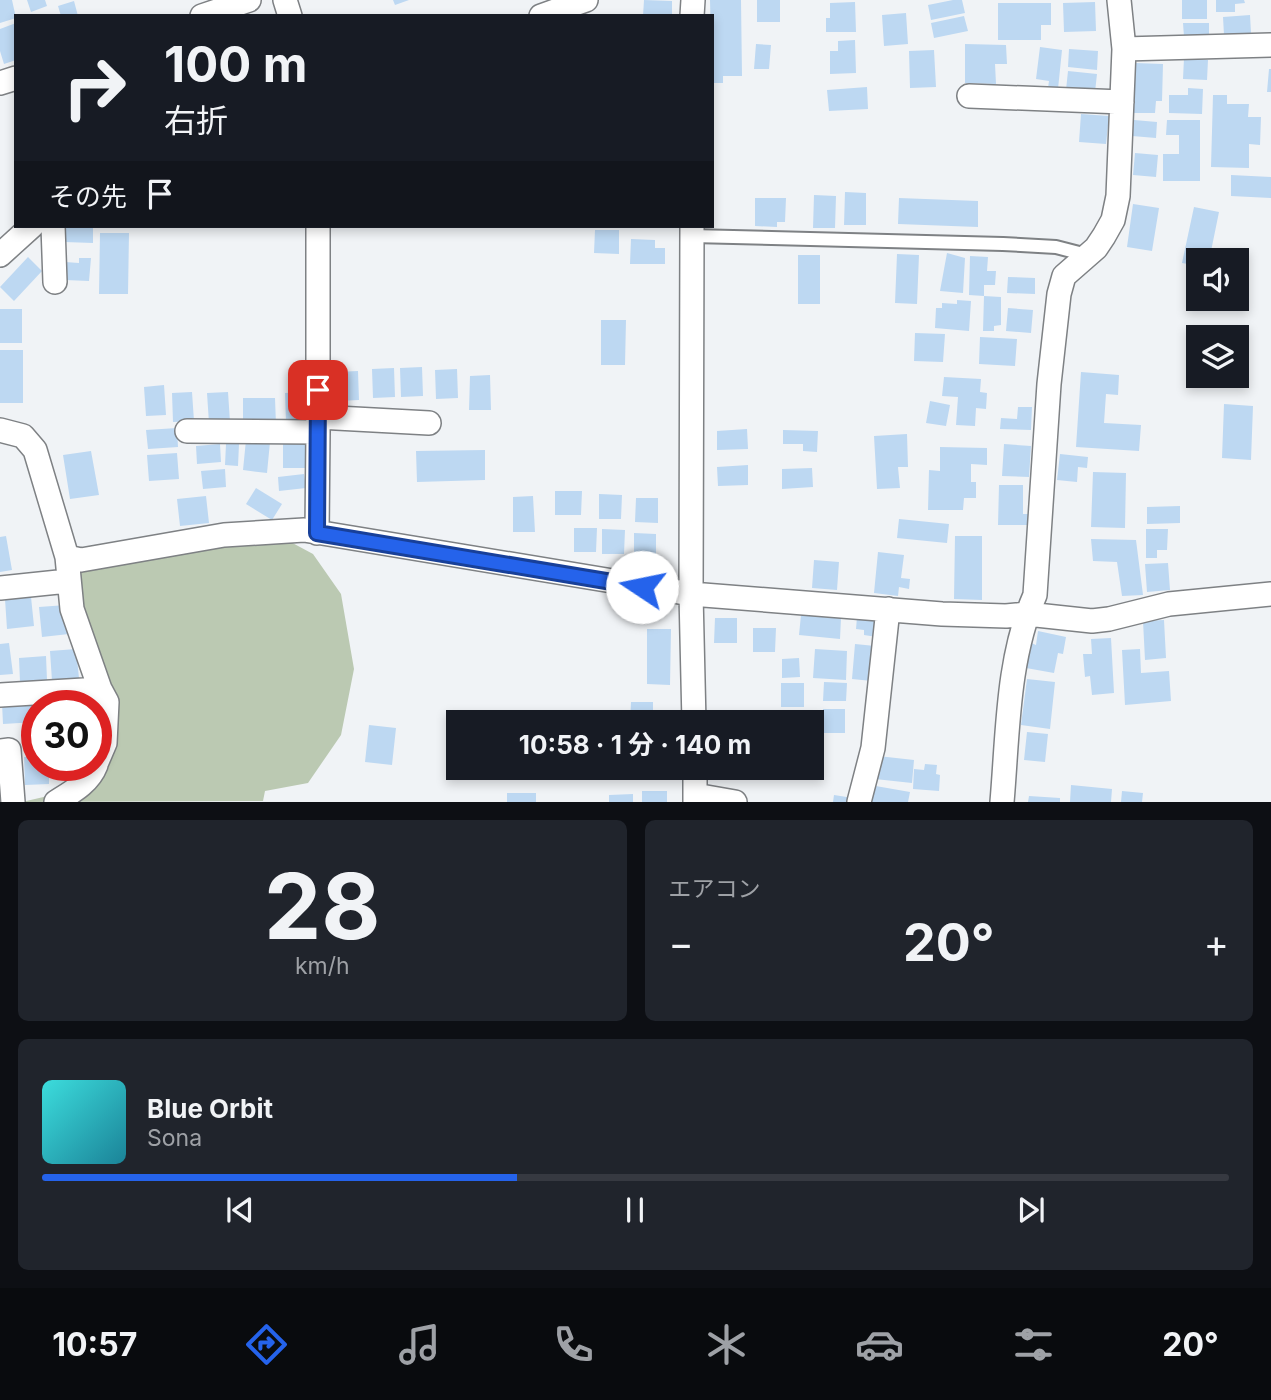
<!DOCTYPE html>
<html lang="ja">
<meta charset="utf-8">
<style>
:root{--surface:#171b24;--page:#20242c;--text:#f1f3f6;--muted:#9ea1a6;--line:#363941;--accent:#2563eb}
body{margin:0;font-family:Inter,"Noto Sans JP",sans-serif;background:var(--page);color:var(--text);height:100vh;display:flex;flex-direction:column;font-size:26px;white-space:nowrap}
*{box-sizing:border-box;margin:0}
p{font-size:23px;color:var(--muted)}
.icon{flex:none;width:38px;height:38px;fill:none;stroke:currentColor;stroke-width:2;stroke-linecap:round;stroke-linejoin:round}
.map{position:relative;height:802px;overflow:hidden}
.panel{display:flex;flex-direction:column;gap:18px;padding:18px;background:#0d0f14;flex:1}
.panel>*{flex:none}
.hud{position:absolute;left:14px;top:14px;width:700px;height:214px;border-radius:0px;box-shadow:0 4px 10px #0003;background:#171b24;color:var(--text);overflow:hidden}
.fabs{position:absolute;left:1186px;top:248px;display:grid;gap:14px}
.fabs a{display:grid;place-items:center;width:63px;height:63px;border-radius:0px;background:var(--surface);box-shadow:0 4px 10px #0003;font-size:35px}
.speed{position:absolute;left:21px;top:690px;display:flex;gap:14px;font-size:35px;font-weight:700;text-align:center}
.speed>*{display:grid;place-content:center;width:91px;height:91px;border-radius:50%;background:var(--surface);box-shadow:0 4px 10px #0003;line-height:1}
.speed .limit{border:10px solid #d22;background:#fff;color:#111}
.pin{position:absolute;display:grid;place-items:center;width:60px;height:60px;color:#fff;margin:-30px;border-radius:14px;box-shadow:0 4px 10px #0006}
.me{position:absolute;width:77px;margin:-38px;rotate:281deg;stroke-linejoin:round;filter:drop-shadow(0 0 5px #0008)}
.turn{display:flex;align-items:center;gap:24px;height:147px;padding:0 35px;font-size:32px}
.turn .icon{width:91px;height:91px;stroke-width:2.5}
.turn b{display:block;font-size:49px;line-height:60px}
.then{display:flex;align-items:center;height:66px;padding:0 35px;background:#0003;gap:14px;font-size:26px}
.big{font-size:52px;font-weight:700;line-height:1.1}
.panel .card{flex:1;display:flex;flex-direction:column;justify-content:center;gap:10px;min-width:0;padding:0 24px;border-radius:10px;background:var(--page)}
.panel .dial{align-items:center;gap:0}
.dial b{font-size:91px;line-height:1}
.song{display:flex;align-items:center;gap:21px}
.cover{width:84px;height:84px;border-radius:10px;background:linear-gradient(135deg,hsl(180 70% 55%),hsl(190 70% 35%))}
.played{height:7px;border-radius:4px;background:linear-gradient(90deg,var(--accent) 40%,var(--line) 40%)}
.keys{display:flex;justify-content:space-around;direction:ltr}
.heat{display:flex;justify-content:space-between;align-items:center;font-size:38px;direction:ltr}
.panel .tiles{flex:1;display:grid;gap:18px;grid-template-columns:1fr 1fr}
.card:last-child{grid-column:span 2}
.trip{position:absolute;left:446px;top:710px;width:378px;height:70px;border-radius:0px;background:var(--surface);box-shadow:0 4px 10px #0003;font-weight:700;line-height:70px;text-align:center}
.tabs{display:flex;height:112px;justify-content:space-around;align-items:center;background:#090b0e;color:var(--muted)}
.tabs .icon{width:49px;height:49px}
.tabs .current{color:var(--accent)}
.tabs b{font-size:32px;color:var(--text)}
.map>svg:first-child{display:block}
.green{fill:#bbc9b2}
.building{fill:#bdd8f2}
.lines{fill:none;stroke-linecap:round;stroke-linejoin:round}
.lane-casing{stroke:#7e8184;stroke-width:16}
.street-casing{stroke:#7e8184;stroke-width:26}
.lane{stroke:#fff;stroke-width:12}
.street{stroke:#fff;stroke-width:23}
.route-casing{stroke:#184099;stroke-width:18}
.route{stroke:#2563eb;stroke-width:12}
</style>
<div class="map">
<svg width="1271" height="802" viewBox="0 0 1271 802">
<rect width="100%" height="100%" fill="#f0f3f6"/>
<path class="green" d="M272,532L313,554L341,594L354,669L341,735L308,783L265,791L263,801L22,802L78,789L105,743L76,619L81,560Z"/>
<path class="building" d="M0,0H12L16,18L0,23Z
M27,0H45L47,6L31,12Z
M393,0H409L395,5Z
M644,0L672,1V16H643Z
M710,0H741L742,76H723V83H712Z
M757,0H780V22H757Z
M953,0H962L965,13L931,20L928,5Z
M1182,0H1207V19H1182Z
M1216,0H1244L1245,3L1235,4V12H1216Z
M74,1L78,16H61L58,6Z
M855,2L856,32H826V18H830V3Z
M1095,2L1096,31L1064,32L1063,3Z
M998,3H1051V25H1041V40H998Z
M906,13L908,44L884,46L882,15Z
M1250,15L1251,33L1224,35L1223,17Z
M964,16L968,31L934,38L931,23Z
M16,23V60L4,64L0,51V29Z
M1183,23H1209V37H1184Z
M855,40L856,73L830,74V51H838V41Z
M756,44L771,45L769,69H754Z
M965,44L1006,45L1007,64H995L996,84L965,83Z
M1040,47L1062,50L1058,89L1048,88L1049,81L1036,79Z
M1069,49L1098,51L1097,70L1068,67Z
M934,50L936,87L910,88L909,51Z
M1184,58L1208,60L1207,80L1183,79Z
M1135,63L1163,64L1162,101H1156L1155,113H1134Z
M1269,69H1271V92H1267Z
M1068,71L1097,74L1095,92L1066,90Z
M867,87L868,109L829,111L827,90Z
M1188,88L1203,89L1202,114L1169,113V95H1188Z
M1213,95H1227V104H1249L1248,117H1261L1260,145L1249,144V168L1211,167Z
M1081,114L1109,116L1106,144L1079,142Z
M1134,120L1157,122L1156,138L1132,136Z
M1167,120H1200V181H1163V154H1179V135H1166Z
M1135,153L1158,155L1156,177L1133,175Z
M1231,175L1271,177V198L1231,196Z
M845,192L866,193V225H844Z
M814,195L836,196L835,228H813Z
M755,198H786L785,222H777V227L755,226Z
M899,198L978,201V227L898,224Z
M1133,204L1159,208L1152,251L1127,247Z
M1194,207L1219,212L1209,261H1199V266L1182,263Z
M64,226L93,227V243L64,242Z
M595,230H619V254L594,253Z
M100,233H129L128,294H99Z
M631,239L655,240V248H665V264H630Z
M947,253L965,258L963,293L940,291Z
M897,254L919,255L917,304L895,303Z
M798,255H820V304H798Z
M970,256L988,257L987,271H996L995,285H984V296L969,295Z
M28,257L42,271L14,301L0,287Z
M79,258H91L89,281L65,280V262L79,263Z
M1008,277L1035,278V294L1007,293Z
M984,296L1001,297V325L994,326V331H983Z
M957,300L971,301L969,331L935,328L936,308H942V303L957,304Z
M1008,308L1033,310L1031,333L1006,331Z
M0,309H22V343H0Z
M601,320H626L625,365H601Z
M915,333L945,334L943,362L914,361Z
M980,337L1017,339L1015,366L979,364Z
M0,350H23V403H0Z
M422,367L423,396L401,397L400,368Z
M394,368L395,397L373,398L372,369Z
M457,369L458,398L436,399L435,370Z
M358,371L359,400L337,401L336,372Z
M1081,372L1119,375L1118,395L1106,394L1104,423L1141,425L1139,451L1076,447Z
M490,375L491,410H469L470,376Z
M944,377L981,379L980,392L987,393L986,409L976,408L975,426L956,425L958,397L942,396Z
M164,385L166,415L146,416L144,387Z
M192,392L194,421L173,422L172,393Z
M228,392L230,422L209,423L207,393Z
M305,392L307,421L286,422L285,393Z
M243,398H275L276,425L243,426Z
M930,401L950,405L946,426L926,423Z
M1224,404L1253,406L1251,460L1222,458Z
M1018,407H1032L1031,430L1000,429L1001,418L1017,419Z
M177,428L178,447L148,449L146,430Z
M747,429L748,449L717,450V431Z
M783,430L818,431L817,452L803,451V444H783Z
M907,434L908,467H898L900,488L877,489L874,436Z
M246,440L270,442L267,473L243,470Z
M283,443H306L307,468H283Z
M220,444L221,462L197,464L196,446Z
M226,444H239L238,466L225,465Z
M1004,444L1031,446L1029,477L1002,476Z
M940,447L987,448V465L971,464V482H976V498H964L963,510H928L929,470L940,471Z
M485,450V480L417,482L416,451Z
M91,451L99,495L70,499L63,455Z
M177,453L179,479L149,481L147,455Z
M1060,454L1088,457L1087,468L1078,467L1077,482L1057,480Z
M748,465V485L718,486L717,467Z
M812,468L813,487L782,489V469Z
M225,469L226,487L203,489L201,471Z
M1093,472L1126,473L1125,528L1091,527Z
M304,474L306,488L279,491L278,477Z
M999,485H1023V514H1029V525H998Z
M256,488L282,504L272,520L246,504Z
M555,491H582L581,515H555Z
M599,494L622,495L621,519H599Z
M206,496L209,523L180,526L177,499Z
M533,496L535,532H513V497Z
M636,498H658V523L635,522Z
M1180,506V523L1147,524V507Z
M899,519L949,524L947,543L897,538Z
M574,528H597L596,552H574Z
M602,529L625,530L624,554H602Z
M1146,529H1168L1167,550H1157V558H1146Z
M634,533L656,534V558H634Z
M6,536L12,570L0,572V537Z
M955,536H982V600L954,599Z
M1091,539L1136,540L1143,595L1122,596L1117,562L1093,561Z
M878,552L904,555L901,578L910,579L909,589L899,587L898,596L874,593Z
M814,560L839,562L837,590L812,588Z
M1168,563L1170,590L1147,592L1145,564Z
M31,597L34,626L7,629L5,599Z
M66,605L69,634L42,637L39,607Z
M801,615L841,618L840,639L799,635Z
M857,617L880,620L877,637L864,635V630L856,629Z
M715,618H737V643H714Z
M1164,620L1166,658L1145,660L1143,621Z
M753,628H776L775,652H753Z
M647,629H671L670,685L647,684Z
M1038,631L1066,637L1063,654L1058,653L1054,673L1026,668L1031,643L1036,645Z
M1111,638L1114,693L1092,695L1090,676L1085,677L1083,654H1092L1091,639Z
M9,643L13,674L0,675V644Z
M855,644L875,646L872,681L852,679Z
M76,649L79,678L52,681L50,651Z
M815,649L847,651L846,680L813,678Z
M1140,649L1141,673L1169,671L1171,701L1125,705L1122,650Z
M46,656L47,680L20,682L19,658Z
M799,658L800,677L782,678V659Z
M1027,679L1055,682L1050,729L1021,725Z
M824,682L847,683L846,701H823Z
M781,683H804V707H781Z
M39,702L40,705H37V722L3,724L2,703Z
M631,702H653V723H630Z
M823,709H845V733H823Z
M791,714H814V723H791Z
M369,725L396,728L392,765L365,762Z
M1027,732L1048,734L1045,762L1024,760Z
M37,756V765H49V784L25,785L24,757Z
M878,756L914,760L912,783L875,779Z
M925,764L937,765L936,774L940,775L939,791L913,789L914,769L924,770Z
M870,785L910,792L908,802H867Z
M1071,785L1112,789L1111,802H1070Z
M642,791H667V802H642Z
M1122,791L1143,793L1142,802H1121Z
M507,793H536V802H507Z
M633,794V802H609V795Z
M834,795L853,798V802H833Z
M1029,796L1060,798V802H1028Z"/>
<g class="lines">
<defs>
<path id="lane" d="M692,236L1003,244L1056,247L1087,255"/>
<path id="street" d="M285,0L290,16
M202,16L249,0
M541,16L586,0
M692,16L693,0
M1124,49L1271,45
M0,83L16,78
M969,96L1122,102
M53,226L55,282
M692,226L691,594L694,723
M0,255L32,226
M318,417L429,423
M0,430L23,436L35,450L67,557L81,560L224,535L304,530L691,594L942,614L1006,616L1027,614L1092,621L1109,619L1169,604L1271,594
M187,431L318,432V226
M317,533L318,432
M67,557L72,609L100,689L107,702L105,743L96,764
M0,588L68,581
M0,695L100,689
M0,751L9,750L13,802
M695,768V802
M695,795L735,802
M56,802C72,792 89,783 96,765
M859,802L873,748L888,609
M1002,802C1008,733 1007,659 1035,595L1049,384L1059,294L1064,276L1096,248L1104,236L1113,220L1118,196L1124,49L1119,0"/>
</defs>
<use href="#lane" class="lane-casing"/>
<use href="#street" class="street-casing"/>
<use href="#lane" class="lane"/>
<use href="#street" class="street"/>
</g>
<g class="lines">
<defs>
<path id="route" d="M318,390L317,533L642,587"/>
</defs>
<use href="#route" class="route-casing"/>
<use href="#route" class="route"/>
</g>
</svg>
<div class="fabs">
<a><svg class="icon" aria-label="sound" viewBox="0 0 24 24"><path d="M4 9h4l5-4v14l-5-4H4zM17 9q2 3 0 6"/></svg></a>
<a><svg class="icon" aria-label="layers" viewBox="0 0 24 24"><path d="M12 4l9 5-9 5-9-5zM3 14l9 5 9-5"/></svg></a>
</div>
<div class="speed"><div class="limit">30</div></div>
<div class="pin" style="left:318px;top:390px;background:#d93025"><svg class="icon" aria-label="arrive" viewBox="0 0 24 24"><path d="M6 21V4h12l-3 4 3 4H6"/></svg></div>
<svg class="me" style="left:642px;top:587px" viewBox="-20 -20 40 40"><circle r="19" fill="#fff"/><path d="M0-13L10 11 0 6-10 11z" fill="#2563eb"/></svg>
<div class="trip">10:58 · 1 分 · 140 m</div>
<div class="hud">
<div class="turn"><svg class="icon" aria-label="right" viewBox="0 0 24 24"><path d="M7 20v-9h11M14 6l5 5-5 5"/></svg><div><b>100 m</b>右折</div></div>
<div class="then">その先<svg class="icon" aria-label="arrive" viewBox="0 0 24 24"><path d="M6 21V4h12l-3 4 3 4H6"/></svg></div>
</div>
</div>
<section class="panel">
<div class="tiles">
<div class="card dial"><b>28</b><p>km/h</p></div>
<div class="card"><p>エアコン</p>
<div class="heat"><a>−</a><b class="big">20°</b><a>+</a></div>
</div>
<div class="card">
<div class="song"><i class="cover"></i><div><b>Blue Orbit</b><p>Sona</p></div></div>
<div class="played"></div>
<div class="keys"><svg class="icon" aria-label="previous" viewBox="0 0 24 24"><path d="M18 5L8 12l10 7zM5 5v14"/></svg><svg class="icon" aria-label="pause" viewBox="0 0 24 24"><path d="M8 5v14M16 5v14"/></svg><svg class="icon" aria-label="next" viewBox="0 0 24 24"><path d="M6 5l10 7-10 7zM19 5v14"/></svg></div>
</div>
</div>
</section>
<nav class="tabs">
<b>10:57</b>
<svg class="icon current" aria-label="directions" viewBox="0 0 24 24"><path d="M12 3l9 9-9 9-9-9zM9 14v-3h6M13 9l2 2-2 2"/></svg>
<svg class="icon" aria-label="music" viewBox="0 0 24 24"><path d="M9 18V5l10-2v13"/><circle cx="6" cy="18" r="3"/><circle cx="16" cy="16" r="3"/></svg>
<svg class="icon" aria-label="phone" viewBox="0 0 24 24"><path d="M5 4h4l2 5-3 2q2 4 5 5l2-3 5 2v4C11 20 4 13 5 4z"/></svg>
<svg class="icon" aria-label="climate" viewBox="0 0 24 24"><path d="M12 3v18M4 7l16 10M4 17L20 7"/></svg>
<svg class="icon" aria-label="car" viewBox="0 0 24 24"><path d="M5 17H2v-5l4-1 3-4h7l3 4 3 1v5h-3M9 17h6M6 11h13"/><circle cx="7" cy="17" r="2"/><circle cx="17" cy="17" r="2"/></svg>
<svg class="icon" aria-label="filters" viewBox="0 0 24 24"><path d="M4 7h16M4 17h16"/><circle cx="9" cy="7" r="2"/><circle cx="15" cy="17" r="2"/></svg>
<b>20°</b>
</nav>
